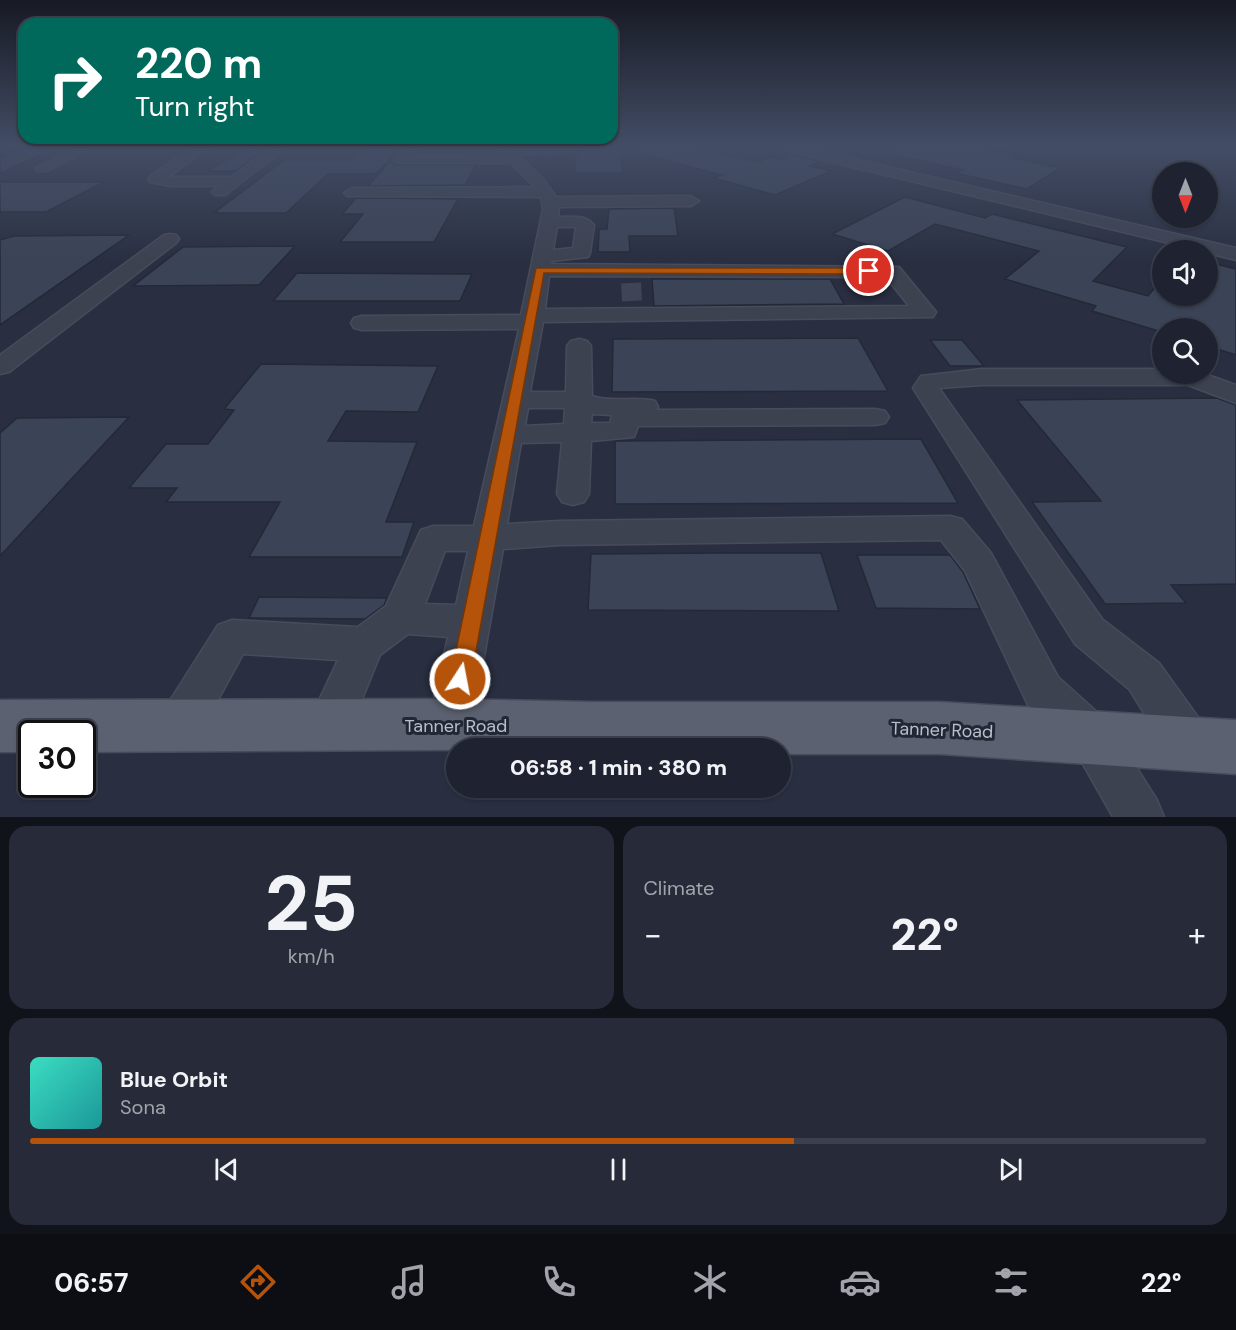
<!DOCTYPE html>
<meta charset="utf-8">
<style>
:root{--surface:#1f2331;--page:#272b39;--text:#f1f3f6;--muted:#a1a4ab;--line:#3c404d;--accent:#b45309}
body{margin:0;font-family:"DM Sans",sans-serif;background:var(--page);color:var(--text);height:100vh;display:flex;flex-direction:column;font-size:22px;white-space:nowrap}
*{box-sizing:border-box;margin:0}
p{font-size:20px;color:var(--muted)}
.icon{flex:none;width:33px;height:33px;fill:none;stroke:currentColor;stroke-width:2;stroke-linecap:round;stroke-linejoin:round}
.map{position:relative;height:817px;overflow:hidden}
.panel{display:flex;flex-direction:column;gap:9px;padding:9px;background:#11131b;flex:1}
.panel>*{flex:none}
.hud{position:absolute;left:18px;top:18px;width:600px;height:126px;border-radius:18px;box-shadow:0 2px 4px #0004,0 0 0 2px var(--line);background:#00695c;color:#fff;overflow:hidden}
.needle{width:39px;rotate:180deg}
.controls{position:absolute;left:1152px;top:162px;display:grid;gap:12px}
.controls a{display:grid;place-items:center;width:66px;height:66px;border-radius:50%;background:var(--surface);box-shadow:0 2px 4px #0004,0 0 0 2px var(--line);font-size:30px}
.speed{position:absolute;left:18px;top:720px;display:flex;gap:12px;font-size:30px;font-weight:700;text-align:center}
.speed>*{display:grid;place-content:center;width:78px;height:78px;border-radius:50%;background:var(--surface);box-shadow:0 2px 4px #0004,0 0 0 2px var(--line);line-height:1}
.speed .limit{border:3px solid #111;border-radius:9px;background:#fff;color:#111}
.pin{position:absolute;display:grid;place-items:center;width:51px;height:51px;color:#fff;margin:-26px;border:3px solid #fff;border-radius:50%;box-shadow:0 2px 6px #0007}
.me{position:absolute;width:66px;margin:-33px;rotate:11deg;stroke-linejoin:round;filter:drop-shadow(0 0 4px #0008)}
.turn{display:flex;align-items:center;gap:21px;height:126px;padding:0 18px;font-size:27px}
.turn .icon{width:78px;height:78px;stroke-width:2.5}
.turn b{display:block;font-size:42px;line-height:51px}
.big{font-size:45px;font-weight:800;line-height:1.1}
.panel .tile{flex:1;display:flex;flex-direction:column;justify-content:center;gap:9px;min-width:0;padding:0 21px;border-radius:18px;background:var(--page)}
.panel .dial{align-items:center;gap:0}
.dial b{font-size:78px;line-height:1}
.song{display:flex;align-items:center;gap:18px}
.cover{width:72px;height:72px;border-radius:9px;background:linear-gradient(135deg,hsl(170 70% 55%),hsl(180 70% 35%))}
.played{height:6px;border-radius:3px;background:linear-gradient(90deg,var(--accent) 65%,var(--line) 65%)}
.keys{display:flex;justify-content:space-around;direction:ltr}
.heat{display:flex;justify-content:space-between;align-items:center;font-size:33px;direction:ltr}
.panel .tiles{flex:1;display:grid;gap:9px;grid-template-columns:1fr 1fr}
.tile:last-child{grid-column:span 2}
.trip{position:absolute;left:446px;top:738px;width:345px;height:60px;border-radius:30px;background:var(--surface);box-shadow:0 2px 4px #0004,0 0 0 2px var(--line);font-weight:800;line-height:60px;text-align:center}
.dock{display:flex;height:96px;justify-content:space-around;align-items:center;background:#0c0e14;color:var(--muted)}
.dock .icon{width:42px;height:42px}
.dock .on{color:var(--accent)}
.dock b{font-size:27px;color:var(--text)}
.map>svg:first-child{display:block}
.building{fill:#3b4356;stroke:#242938;stroke-width:1.5}
.lines{fill:none;stroke-linecap:round;stroke-linejoin:round}
.minor-tunnel{stroke:#3f4456;stroke-width:20;stroke-dasharray:20 10;stroke-linecap:butt}
.minor-casing{stroke:#474b5a;stroke-width:3}
.major-casing{stroke:#474b5a;stroke-width:3}
.path{stroke:#44545a;stroke-width:2;stroke-dasharray:2 2;stroke-linecap:butt}
.minor{fill:#3d4251;fill-rule:evenodd}
.major{fill:#5b6170;fill-rule:evenodd}
.route{fill:#b45309;stroke:#753606;stroke-width:1.5}
.labels{text-anchor:middle;stroke-width:6;stroke-linejoin:round;paint-order:stroke}
.near-street-label{font-size:18px;fill:#babecb;stroke:#222736}
</style>
<div class="map">
<svg width="1236" height="817" viewBox="0 0 1236 817">
<rect width="100%" height="100%" fill="#292f41"/>
<path class="building" d="M24,148H43L45,153L0,173V158Z
M245,148H267L235,171H208Z
M364,148H400L376,174H328L286,213H214L284,160H351Z
M580,148H619L623,173H575L576,152Z
M640,148H696L757,162L772,157L786,160L787,153L821,162L810,166L831,171L775,195L714,178L722,175L639,153Z
M893,148H984L1018,155L1011,158L1060,168L1027,189L955,173L963,170L893,155Z
M389,162L396,165H476L465,185L368,186Z
M0,182H104L46,212H0Z
M905,197L985,218L992,214L1127,247L1093,281L1148,296L1162,279V296H1208V262L1236,269V355L1208,346V328H1162V332L1092,311L1096,306L1005,279L1039,251L935,224L888,251L832,234Z
M356,198L458,199L434,242H340L363,214H342Z
M674,208L678,236H629L630,252H598L599,229H607L609,209Z
M129,235L0,325V240L14,236Z
M295,246L259,285L133,286L183,247Z
M297,273L472,274L460,301H273Z
M652,279H830L844,304L654,306Z
M858,338L888,391L612,392L613,339Z
M930,340H962L984,366H950Z
M261,364L438,366L418,412L346,411L328,441L417,442L386,522H414L402,557H249L280,502H166L177,488H129L166,444H208L234,410L224,409Z
M1217,398L1236,405V584L1171,585L1186,603L1105,604L1032,502L1101,501L1017,400Z
M129,417L0,556V433L17,418Z
M921,439L958,503L615,504V441Z
M718,553H821L839,611L588,610L591,554Z
M857,555H950L963,572L980,609L876,608Z
M259,597L387,598L384,605L365,619L249,618Z"/>
<g class="lines">
<path class="minor-tunnel" d="M631,283L632,301"/>
<defs>
<path id="minor" d="M76,148H92L47,171H37L35,168Z
M193,148H208L168,177H231L271,148H285L225,195H215L212,192L219,186H171L150,182L148,179L150,176Z
M403,148H416L411,156L502,155L496,148H578L572,152L518,155L544,180L556,197L691,196L699,201L691,206L559,207L558,217C571,217 585,214 594,225L590,253L588,257L552,261L551,264L899,267L936,312L933,317L543,322L530,392H566L567,346L571,341L579,339L587,341L591,346L592,396C612,403 634,396 655,401L658,407L657,410L875,409L885,411L889,417L885,423L875,425L638,426L634,437L591,441L589,494L584,502L573,505L562,502L557,494L562,442L521,443L507,524L559,521L950,516L962,519L991,553L1058,677L1108,722L1157,800L1164,817H1113L1076,752L1028,705L965,571L941,540L559,545L503,549L472,725L466,740L450,746L434,740L428,725L448,637L408,634L380,655L345,741L329,747L313,741L307,726L338,660L243,654L196,740L180,746L164,740L158,725L164,710L218,625L232,620L358,627L386,606L421,530L433,526H474L519,329L362,330L354,328L351,323L354,318L362,316L521,315L543,209L541,197L347,196L344,193L352,188L535,187L510,163H396L394,160ZM557,227H576L573,248L553,250ZM549,276L886,277L909,306L545,309ZM528,408H565L564,424L525,426ZM592,414L612,415L610,423H591ZM445,551H468L456,605L425,604Z
M784,148H806L1236,248V260L1208,253V250H1198L790,152Z
M170,234L176,235L179,239L176,243L9,372L0,374V355L164,235Z
M982,369H1162V374H1205L1236,385V403L1188,385H982L939,388L1103,620L1159,663L1205,727L1212,743L1205,759L1189,765L1173,759L1129,689L1075,644L913,388L921,376Z"/>
<path id="major" d="M450,699L593,702H940L1236,720V774L940,754H780V748L82,752V734H32V752H0V700Z"/>
</defs>
<use href="#minor" class="minor-casing"/>
<use href="#major" class="major-casing"/>
<path class="path" d="M1230,148L1236,149"/>
<use href="#minor" class="minor"/>
<use href="#major" class="major"/>
</g>
<linearGradient id="sky" x2="0" y2="1"><stop stop-color="#171a24"/><stop offset="0.56" stop-color="#434d65"/><stop offset="1" stop-color="#434d65" stop-opacity="0"/></linearGradient>
<rect width="1236" height="262" fill="url(#sky)"/>
<path class="route" d="M536,268H869L874,271L869,274L544,273L471,679L468,685L460,688L453,685L450,679Z"/>
<g class="labels">
<g class="near-street-label">
<text x="456" y="732">Tanner Road</text>
<text transform="translate(942 730) rotate(2)" y="6">Tanner Road</text>
</g>
</g>
</svg>
<div class="controls">
<a><svg class="needle" viewBox="-14 -14 28 28"><path d="M0-13l5 13h-10z" fill="#e53935"/><path d="M0 13l5-13h-10z" fill="#a1a4ab"/></svg></a>
<a><svg class="icon" aria-label="sound" viewBox="0 0 24 24"><path d="M4 9h4l5-4v14l-5-4H4zM17 9q2 3 0 6"/></svg></a>
<a><svg class="icon" aria-label="search" viewBox="0 0 24 24"><circle cx="10" cy="10" r="6"/><path d="M15 15l6 6"/></svg></a>
</div>
<div class="speed"><div class="limit">30</div></div>
<div class="pin" style="left:869px;top:271px;background:#d93025"><svg class="icon" aria-label="arrive" viewBox="0 0 24 24"><path d="M6 21V4h12l-3 4 3 4H6"/></svg></div>
<svg class="me" style="left:460px;top:679px" viewBox="-20 -20 40 40"><circle r="17" fill="#b45309" stroke="#fff" stroke-width="3"/><path d="M0-11L8 9 0 5-8 9z" fill="#fff"/></svg>
<div class="trip">06:58 · 1 min · 380 m</div>
<div class="hud">
<div class="turn"><svg class="icon" aria-label="right" viewBox="0 0 24 24"><path d="M7 20v-9h11M14 6l5 5-5 5"/></svg><div><b>220 m</b>Turn right</div></div>
</div>
</div>
<section class="panel">
<div class="tiles">
<div class="tile dial"><b>25</b><p>km/h</p></div>
<div class="tile"><p>Climate</p>
<div class="heat"><a>−</a><b class="big">22°</b><a>+</a></div>
</div>
<div class="tile">
<div class="song"><i class="cover"></i><div><b>Blue Orbit</b><p>Sona</p></div></div>
<div class="played"></div>
<div class="keys"><svg class="icon" aria-label="previous" viewBox="0 0 24 24"><path d="M18 5L8 12l10 7zM5 5v14"/></svg><svg class="icon" aria-label="pause" viewBox="0 0 24 24"><path d="M8 5v14M16 5v14"/></svg><svg class="icon" aria-label="next" viewBox="0 0 24 24"><path d="M6 5l10 7-10 7zM19 5v14"/></svg></div>
</div>
</div>
</section>
<nav class="dock">
<b>06:57</b>
<svg class="icon on" aria-label="directions" viewBox="0 0 24 24"><path d="M12 3l9 9-9 9-9-9zM9 14v-3h6M13 9l2 2-2 2"/></svg>
<svg class="icon" aria-label="music" viewBox="0 0 24 24"><path d="M9 18V5l10-2v13"/><circle cx="6" cy="18" r="3"/><circle cx="16" cy="16" r="3"/></svg>
<svg class="icon" aria-label="phone" viewBox="0 0 24 24"><path d="M5 4h4l2 5-3 2q2 4 5 5l2-3 5 2v4C11 20 4 13 5 4z"/></svg>
<svg class="icon" aria-label="climate" viewBox="0 0 24 24"><path d="M12 3v18M4 7l16 10M4 17L20 7"/></svg>
<svg class="icon" aria-label="car" viewBox="0 0 24 24"><path d="M5 17H2v-5l4-1 3-4h7l3 4 3 1v5h-3M9 17h6M6 11h13"/><circle cx="7" cy="17" r="2"/><circle cx="17" cy="17" r="2"/></svg>
<svg class="icon" aria-label="filters" viewBox="0 0 24 24"><path d="M4 7h16M4 17h16"/><circle cx="9" cy="7" r="2"/><circle cx="15" cy="17" r="2"/></svg>
<b>22°</b>
</nav>
